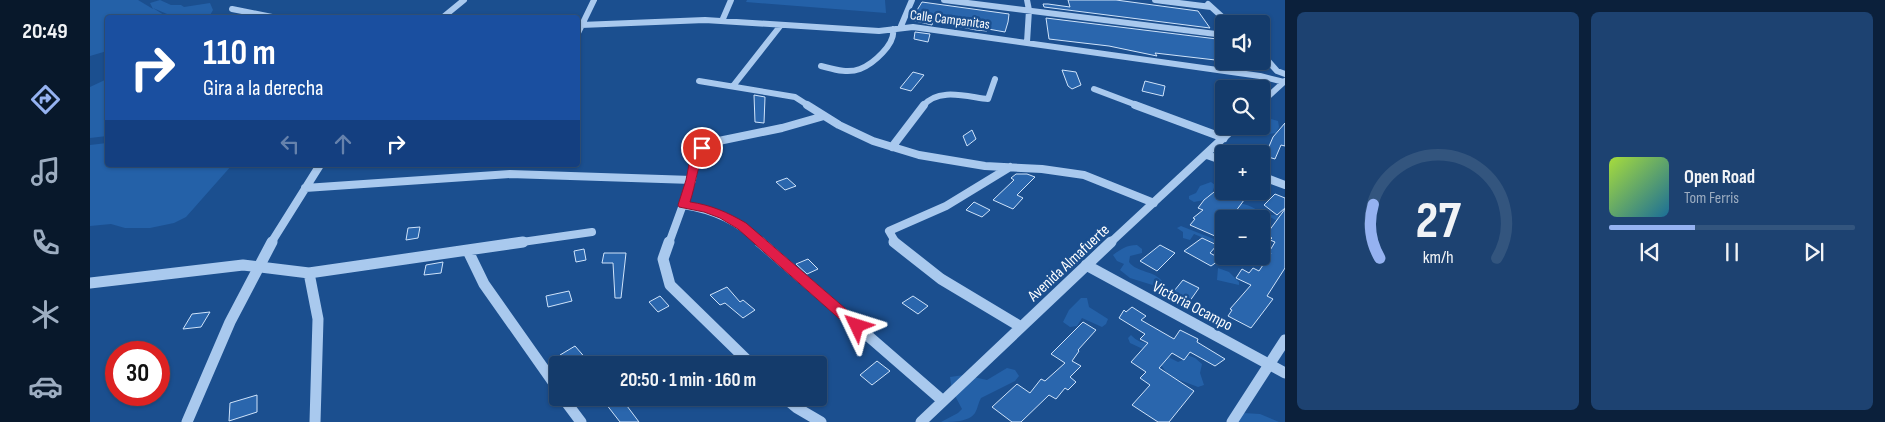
<!DOCTYPE html>
<html lang="es">
<meta charset="utf-8">
<style>
:root{--surface:#143b6b;--page:#1d4271;--text:#f1f3f6;--muted:#9dadc1;--line:#33557e;--accent:#95b2f1}
body{margin:0;font-family:"Sofia Sans Condensed",sans-serif;background:var(--page);color:var(--text);height:100vh;display:flex;flex-direction:column;font-size:19px;white-space:nowrap}
*{box-sizing:border-box;margin:0}
p{font-size:16px;color:var(--muted)}
.icon{flex:none;width:28px;height:28px;fill:none;stroke:currentColor;stroke-width:2;stroke-linecap:round;stroke-linejoin:round}
.map{position:relative;flex:1;overflow:hidden}
.sheet{display:flex;flex-direction:column;gap:12px;padding:12px;background:#0b203b;width:600px}
.sheet>*{flex:none}
.top-card{position:absolute;left:15px;top:15px;width:475px;height:152px;border-radius:5px;box-shadow:0 1px 4px #0004,0 0 0 1px var(--line);background:#1a4fa0;color:#fff;overflow:hidden}
.tools{position:absolute;left:1125px;top:15px;display:grid;gap:10px}
.tools a{display:grid;place-items:center;width:55px;height:55px;border-radius:5px;background:var(--surface);box-shadow:0 1px 4px #0004,0 0 0 1px var(--line);font-size:25px}
.speed{position:absolute;left:15px;top:341px;display:flex;gap:10px;font-size:25px;font-weight:700;text-align:center}
.speed>*{display:grid;place-content:center;width:65px;height:65px;border-radius:50%;background:var(--surface);box-shadow:0 1px 4px #0004,0 0 0 1px var(--line);line-height:1}
.speed .limit{border:8px solid #d22;background:#fff;color:#111}
.pin{position:absolute;display:grid;place-items:center;width:42px;height:42px;color:#fff;margin:-21px;border:2px solid #fff;border-radius:50%;box-shadow:0 1px 5px #0007}
.me{position:absolute;width:55px;margin:-28px;rotate:311deg;stroke-linejoin:round;filter:drop-shadow(0 0 4px #0008)}
.turn{display:flex;align-items:center;gap:18px;height:105px;padding:0 15px;font-size:22px}
.turn .icon{width:65px;height:65px;stroke-width:2.5}
.turn b{display:block;font-size:35px;line-height:42px}
.lanes{display:flex;align-items:center;height:48px;padding:0 15px;background:#0003;justify-content:center;gap:25px;direction:ltr}
.lanes .off{opacity:.35}
.sheet .card{flex:1;display:flex;flex-direction:column;justify-content:center;gap:8px;min-width:0;padding:0 18px;border-radius:8px;background:var(--page)}
.sheet .dial{align-items:center;gap:0}
.dial svg{height:130px;overflow:visible;fill:none;stroke:var(--line);stroke-width:7;stroke-linecap:round;text-anchor:middle}
.dial text{fill:var(--text);stroke:none}
.song{display:flex;align-items:center;gap:15px}
.cover{width:60px;height:60px;border-radius:8px;background:linear-gradient(135deg,hsl(80 70% 55%),hsl(200 70% 35%))}
.played{height:5px;border-radius:2px;background:linear-gradient(90deg,var(--accent) 35%,var(--line) 35%)}
.keys{display:flex;justify-content:space-around;direction:ltr}
.sheet .tiles{flex:1;display:grid;gap:12px;grid-template-columns:repeat(2,1fr)}
.trip{position:absolute;left:459px;top:356px;width:278px;height:50px;border-radius:5px;background:var(--surface);box-shadow:0 1px 4px #0004,0 0 0 1px var(--line);font-weight:700;line-height:50px;text-align:center}
main{display:flex;flex:1;min-height:0}
.menu{display:flex;flex-direction:column;width:90px;justify-content:space-around;align-items:center;background:#08182b;color:var(--muted)}
.menu .icon{width:35px;height:35px}
.menu .on{color:var(--accent)}
.menu b{font-size:22px;color:var(--text)}
.map>svg:first-child{display:block}
.green{fill:#2461a8}
.building{fill:#2a66ad;stroke:#cfe3fa}
.lines{fill:none;stroke-linecap:round;stroke-linejoin:round}
.minor-far2{stroke:#a9c9ee;stroke-width:6}
.minor-far1{stroke:#a9c9ee;stroke-width:8}
.minor{stroke:#a9c9ee;stroke-width:11}
.route{fill:#e11d48;stroke:#92132f}
.labels{text-anchor:middle;stroke-width:5;stroke-linejoin:round;paint-order:stroke}
.far-street-label{font-size:14px;fill:#fff;stroke:#1b4f8f}
.street-label{font-size:16px;fill:#fff;stroke:#1b4f8f}
</style>
<main>
<nav class="menu">
<b>20:49</b>
<svg class="icon on" aria-label="directions" viewBox="0 0 24 24"><path d="M12 3l9 9-9 9-9-9zM9 14v-3h6M13 9l2 2-2 2"/></svg>
<svg class="icon" aria-label="music" viewBox="0 0 24 24"><path d="M9 18V5l10-2v13"/><circle cx="6" cy="18" r="3"/><circle cx="16" cy="16" r="3"/></svg>
<svg class="icon" aria-label="phone" viewBox="0 0 24 24"><path d="M5 4h4l2 5-3 2q2 4 5 5l2-3 5 2v4C11 20 4 13 5 4z"/></svg>
<svg class="icon" aria-label="climate" viewBox="0 0 24 24"><path d="M12 3v18M4 7l16 10M4 17L20 7"/></svg>
<svg class="icon" aria-label="car" viewBox="0 0 24 24"><path d="M5 17H2v-5l4-1 3-4h7l3 4 3 1v5h-3M9 17h6M6 11h13"/><circle cx="7" cy="17" r="2"/><circle cx="17" cy="17" r="2"/></svg>
</nav>
<div class="map">
<svg width="1195" height="422" viewBox="0 0 1195 422">
<rect width="100%" height="100%" fill="#1b4f8f"/>
<path class="green" d="M0,0H48L63,9L60,3L70,0L81,5H91L94,7L120,3L123,10L119,17H84L63,8L77,17L18,18L17,51L0,56Z
M657,0H795L796,13L656,2Z
M17,79V136L0,138V87Z
M1177,118L1188,121L1189,127L1186,133L1177,134L1165,128L1166,126H1171V122Z
M17,143L18,165H142L96,217L84,223L60,228H35L21,224L0,226V145Z
M1121,182L1125,185L1121,196H1117L1119,199L1104,202L1099,199V196L1106,193L1110,186Z
M1148,203C1166,205 1170,217 1191,215L1187,221L1182,218L1169,216L1170,219H1147L1152,217Z
M1091,226L1134,243V256L1125,243L1104,234L1100,240L1093,238V232L1087,228Z
M1047,245L1052,249V253L1040,256L1039,262C1047,273 1064,270 1073,282L1072,288L1040,278L1030,270L1034,264L1027,261L1023,255C1031,249 1037,245 1047,245Z
M1128,268L1139,272L1149,282V285L1127,280Z
M991,298H997L999,307L1018,319L1016,324L1012,327L992,318L987,326L980,327L973,322L979,310Z
M1041,335C1047,341 1052,344 1061,342L1076,350L1080,358L1088,362L1095,359L1097,355L1105,358L1112,364L1110,373L1114,385L1108,387L1079,376L1071,365L1055,350L1040,343L1038,338Z
M917,368L925,370L929,376L925,381L891,398C888,403 888,408 885,413C879,422 862,422 851,422L868,413L872,409L862,390L860,377L874,375L897,380Z
M1153,413L1170,414L1189,422H1147Z"/>
<path class="building" d="M978,0H1026L1108,11L1120,28L954,7L953,4H958L980,7Z
M832,2L919,14L918,22L915,32L898,29L897,31L886,30L843,21L842,25L821,20Z
M956,18L1127,39L1134,43V61L1065,53L1067,56L1019,46L959,39Z
M825,32L840,34L838,42L824,39Z
M972,70L986,72L991,85L982,89L978,86Z
M823,72L834,75L821,91L810,88Z
M1055,81L1075,86L1073,96L1052,91Z
M664,95L675,97L674,123L665,122Z
M1195,123V146L1191,145L1185,159L1175,156L1183,137Z
M882,130L886,139L877,146L873,136Z
M926,174H937L945,177L927,195L933,198L923,209L903,200L924,180L921,178Z
M697,178L706,186L695,190L686,182Z
M1129,188L1145,195L1149,193L1157,196L1140,219H1134V226L1125,236L1100,225L1105,219L1103,218L1113,210L1108,208L1114,200Z
M1185,194L1195,198V208L1187,215L1174,205Z
M884,202L900,210L892,217L876,210Z
M1195,209V268L1177,296L1183,299L1161,328L1138,316L1142,310L1140,309L1161,285L1146,278L1152,269L1159,273L1163,268L1169,271L1181,253L1179,252L1185,242L1180,240L1182,238L1176,235Z
M330,227L328,238L316,240L318,228Z
M1112,238L1127,245L1120,253L1131,259L1121,266L1094,251Z
M1070,245L1085,253L1067,271L1050,261Z
M494,249L496,260L486,262L484,251Z
M514,253H536L531,298H525L523,263H512Z
M718,259L728,269L717,274L706,264Z
M353,262L351,273L334,275L336,265Z
M1093,280L1109,288L1097,305L1080,296Z
M637,287L650,302L653,300L665,310L653,318L635,303L630,305L620,295Z
M479,291L482,301L458,307L456,296Z
M570,296L579,306L568,312L559,302Z
M823,296L838,306L828,314L812,303Z
M1042,307L1056,316L1051,320L1084,339L1090,330L1108,339L1107,342L1135,359L1125,366L1100,352L1094,360L1082,353L1069,368L1104,391L1079,422H1068L1042,405L1060,385L1050,378L1056,372L1041,362L1058,343L1050,339L1055,334L1029,318L1034,310L1036,312Z
M120,312L111,327L93,329L102,314Z
M993,322L1006,330L988,350L989,351L982,361L991,366L980,377L986,382L978,390L975,388L966,399L959,395L931,422H922L902,407L927,384L940,393L951,379L955,381L975,363L961,354Z
M485,346L498,361L492,365H478L470,355Z
M787,361L800,371L782,385L770,375Z
M167,395V412L139,421L140,403Z
M527,398H531L549,422H530L516,404Z"/>
<g class="lines">
<path class="minor-far2" d="M854,0L1134,35
M937,0L939,10L937,42
M1065,0L1121,7
M1118,4L1140,24
M142,9L187,18
M352,18L374,0
M632,21L641,0
M491,25L615,20L789,31L823,27L1170,76L1194,82
M811,26L822,0
M488,33L504,0
M1171,53L1187,71L1195,74
M731,66C743,69 757,74 770,69C783,64 806,44 803,29
M609,81L705,97L719,106
M643,86L691,25
M1004,89L1049,106
M1171,103L1195,81
M833,106C848,87 878,97 898,99L905,79"/>
<path class="minor-far1" d="M717,105L749,125L783,141L829,155L895,166L952,169L994,175L1064,203
M1045,105L1134,138
M802,147L834,105
M1117,155L1134,161
M1171,176L1195,185
M215,188L420,174L602,180
M593,205C626,210 647,221 672,243
M181,243L230,165
M425,243L502,232
M579,243L602,180L605,159L612,148L619,143L692,128L734,116
M806,243L799,231L856,206L920,167
M1020,243L1146,126"/>
<path class="minor" d="M579,242L573,259L580,285L662,365
M670,242L853,401
M804,242L851,279L931,327
M378,251L394,284L468,389
M996,265L1195,373
M219,273L433,242
M0,283L153,265L219,273L228,319L225,422
M473,398L491,422
M695,398L707,408L731,422
M97,422L140,322L182,242
M831,422L1021,242
M1142,422L1195,340"/>
</g>
<path class="route" d="M612,145L617,148C607,164 606,184 600,202C621,205 637,212 656,223L771,322L773,326L771,330L767,331L762,330L648,229L630,218L614,212L589,207L588,205L596,180L600,159L609,146Z"/>
<g class="labels">
<g class="far-street-label">
<text transform="translate(860 19) rotate(7)" y="5">Calle Campanitas</text>
</g>
<g class="street-label">
<text transform="translate(978 262) rotate(-43)" y="6">Avenida Almafuerte</text>
<text transform="translate(1103 305) rotate(28)" y="6">Victoria Ocampo</text>
</g>
</g>
</svg>
<div class="tools">
<a><svg class="icon" aria-label="sound" viewBox="0 0 24 24"><path d="M4 9h4l5-4v14l-5-4H4zM17 9q2 3 0 6"/></svg></a>
<a><svg class="icon" aria-label="search" viewBox="0 0 24 24"><circle cx="10" cy="10" r="6"/><path d="M15 15l6 6"/></svg></a>
<a>+</a>
<a>−</a>
</div>
<div class="speed"><div class="limit">30</div></div>
<div class="pin" style="left:612px;top:148px;background:#d93025"><svg class="icon" aria-label="arrive" viewBox="0 0 24 24"><path d="M6 21V4h12l-3 4 3 4H6"/></svg></div>
<svg class="me" style="left:767px;top:326px" viewBox="-20 -20 40 40"><path d="M0-17L14 15 0 8-14 15z" fill="#e11d48" stroke="#fff" stroke-width="4"/></svg>
<div class="trip">20:50 · 1 min · 160 m</div>
<div class="top-card">
<div class="turn"><svg class="icon" aria-label="right" viewBox="0 0 24 24"><path d="M7 20v-9h11M14 6l5 5-5 5"/></svg><div><b>110 m</b>Gira a la derecha</div></div>
<div class="lanes"><svg class="icon off" aria-label="left" viewBox="0 0 24 24"><path d="M17 20v-9H6M10 6l-5 5 5 5"/></svg><svg class="icon off" aria-label="ahead" viewBox="0 0 24 24"><path d="M12 20V5M6 11l6-6 6 6"/></svg><svg class="icon" aria-label="right" viewBox="0 0 24 24"><path d="M7 20v-9h11M14 6l5 5-5 5"/></svg></div>
</div>
</div>
<section class="sheet">
<div class="tiles">
<div class="card dial"><svg viewBox="0 0 100 80">
<path d="M14 69A42 42 0 1 1 86 69"/>
<path d="M14 69A42 42 0 0 1 10 36" stroke="#95b2f1"/>
<text x="50" y="56" font-size="32" font-weight="700">27</text>
<text x="50" y="72" font-size="11">km/h</text>
</svg></div>
<div class="card">
<div class="song"><i class="cover"></i><div><b>Open Road</b><p>Tom Ferris</p></div></div>
<div class="played"></div>
<div class="keys"><svg class="icon" aria-label="previous" viewBox="0 0 24 24"><path d="M18 5L8 12l10 7zM5 5v14"/></svg><svg class="icon" aria-label="pause" viewBox="0 0 24 24"><path d="M8 5v14M16 5v14"/></svg><svg class="icon" aria-label="next" viewBox="0 0 24 24"><path d="M6 5l10 7-10 7zM19 5v14"/></svg></div>
</div>
</div>
</section>
</main>
